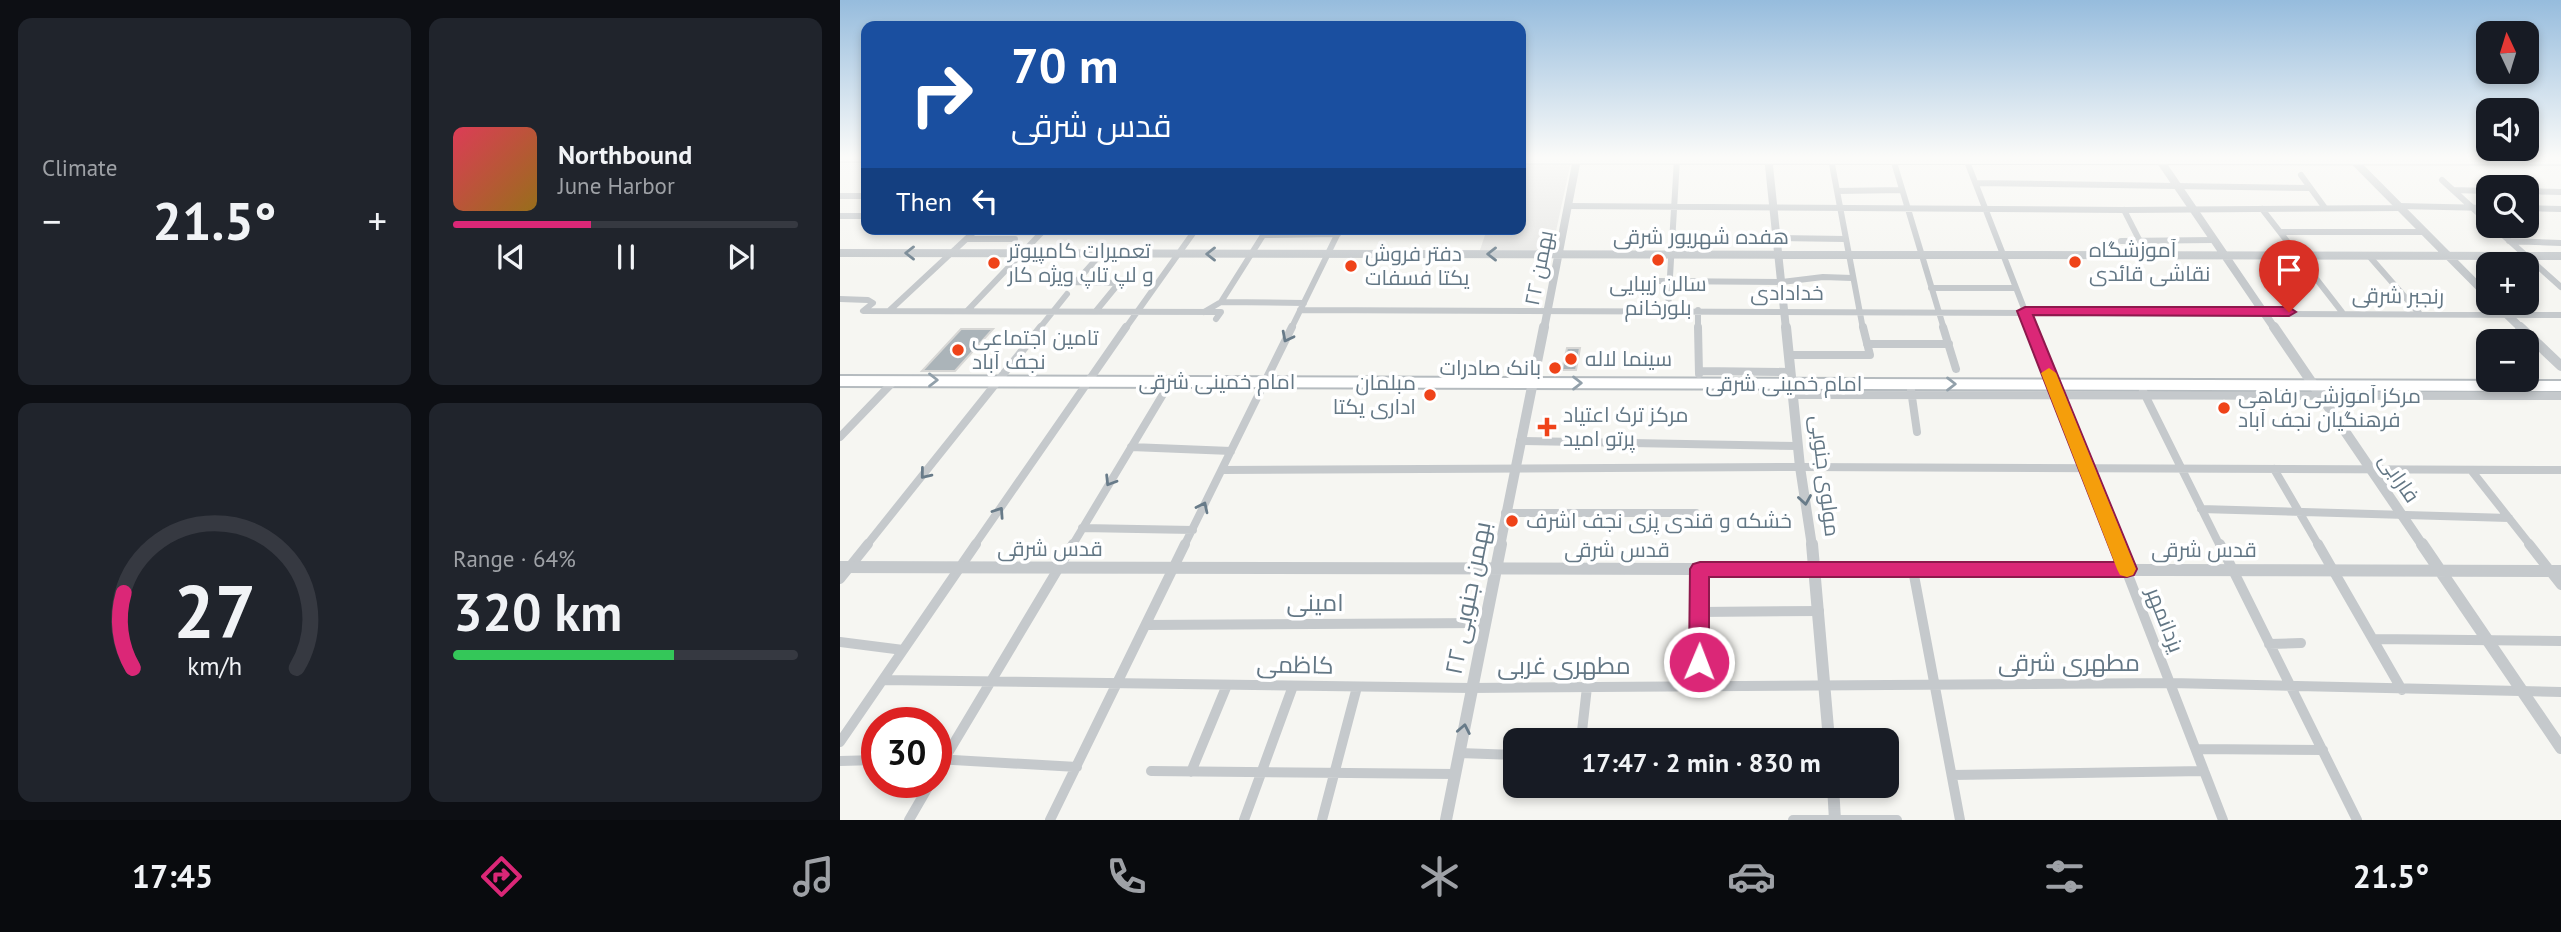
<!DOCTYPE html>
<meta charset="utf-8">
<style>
:root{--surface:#171b24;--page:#20242c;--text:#f1f3f6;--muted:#9ea1a6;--line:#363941;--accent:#db2777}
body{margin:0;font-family:"PT Sans",Cairo,sans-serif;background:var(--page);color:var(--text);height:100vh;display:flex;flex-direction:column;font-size:26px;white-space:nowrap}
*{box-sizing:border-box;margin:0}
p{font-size:23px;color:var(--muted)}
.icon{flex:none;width:38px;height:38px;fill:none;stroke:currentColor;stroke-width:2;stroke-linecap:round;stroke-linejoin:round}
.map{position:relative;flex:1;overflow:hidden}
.panel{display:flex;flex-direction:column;gap:18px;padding:18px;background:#0d0f14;width:840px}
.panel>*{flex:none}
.top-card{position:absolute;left:21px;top:21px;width:665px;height:214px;border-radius:14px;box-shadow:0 4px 10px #0003;background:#1a4fa0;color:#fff;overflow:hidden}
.needle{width:46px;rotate:356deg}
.tools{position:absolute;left:1636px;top:21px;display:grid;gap:14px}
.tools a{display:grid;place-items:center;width:63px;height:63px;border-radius:14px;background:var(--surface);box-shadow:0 4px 10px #0003;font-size:35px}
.speed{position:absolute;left:21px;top:707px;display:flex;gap:14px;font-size:35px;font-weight:700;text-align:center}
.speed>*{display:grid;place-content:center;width:91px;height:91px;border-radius:50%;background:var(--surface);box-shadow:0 4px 10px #0003;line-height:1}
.speed .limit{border:10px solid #d22;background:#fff;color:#111}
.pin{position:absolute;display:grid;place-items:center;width:60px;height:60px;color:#fff;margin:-72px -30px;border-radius:50% 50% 50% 0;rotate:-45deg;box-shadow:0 0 7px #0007}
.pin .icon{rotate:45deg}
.me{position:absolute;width:77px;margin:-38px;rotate:1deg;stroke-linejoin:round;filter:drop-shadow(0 0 5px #0008)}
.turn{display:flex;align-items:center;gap:24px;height:147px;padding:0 35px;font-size:32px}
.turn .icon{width:91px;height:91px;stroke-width:2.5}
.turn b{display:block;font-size:49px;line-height:60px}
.then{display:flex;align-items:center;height:66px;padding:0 35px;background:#0003;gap:14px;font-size:26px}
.big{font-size:52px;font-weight:700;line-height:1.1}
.panel .tile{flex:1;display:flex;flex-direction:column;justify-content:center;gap:10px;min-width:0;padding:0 24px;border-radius:14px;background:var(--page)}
.panel .dial{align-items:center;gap:0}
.dial svg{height:182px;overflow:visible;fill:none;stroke:var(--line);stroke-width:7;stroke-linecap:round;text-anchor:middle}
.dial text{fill:var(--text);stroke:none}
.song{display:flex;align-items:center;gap:21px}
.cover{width:84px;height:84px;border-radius:10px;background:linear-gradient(135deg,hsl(350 70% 55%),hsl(40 70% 35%))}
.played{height:7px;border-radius:4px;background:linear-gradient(90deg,var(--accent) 40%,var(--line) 40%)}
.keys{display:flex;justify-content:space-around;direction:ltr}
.heat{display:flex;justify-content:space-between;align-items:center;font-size:38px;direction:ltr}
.charge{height:10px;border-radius:5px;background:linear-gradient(90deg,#34c759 64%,var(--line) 0)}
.panel .tiles{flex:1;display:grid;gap:18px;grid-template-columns:repeat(2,1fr)}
.trip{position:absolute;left:663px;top:728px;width:396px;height:70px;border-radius:14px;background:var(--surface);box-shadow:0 4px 10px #0003;font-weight:700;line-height:70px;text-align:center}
.menu{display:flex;height:112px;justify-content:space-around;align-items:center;background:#090b0e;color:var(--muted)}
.menu .icon{width:49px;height:49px}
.menu .on{color:var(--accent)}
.menu b{font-size:32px;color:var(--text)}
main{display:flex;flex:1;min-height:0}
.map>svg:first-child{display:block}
.built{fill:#e7e7e5}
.building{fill:#abb4b9;stroke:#d7d7d5;stroke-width:2}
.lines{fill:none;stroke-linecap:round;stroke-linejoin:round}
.secondary-far1-casing{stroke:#b5bbbf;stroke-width:11}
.secondary-casing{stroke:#b5bbbf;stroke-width:14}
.minor-far2{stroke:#c5c9cc;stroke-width:6}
.minor-far1{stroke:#c5c9cc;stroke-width:8}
.minor{stroke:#c5c9cc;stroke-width:10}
.tertiary-far2{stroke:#c5c9cc;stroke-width:8}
.tertiary-far1{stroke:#c5c9cc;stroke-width:10}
.tertiary{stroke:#c5c9cc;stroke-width:12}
.secondary-far1{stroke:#fff;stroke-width:9}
.secondary{stroke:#fff;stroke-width:10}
.oneway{stroke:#687b89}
.oneway2{stroke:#92a0aa}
.route{fill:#db2777;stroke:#8e194d;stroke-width:2}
.slow{fill:#f59e0b}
.poi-dot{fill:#ef4319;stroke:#fff;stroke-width:2.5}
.labels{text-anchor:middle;stroke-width:7;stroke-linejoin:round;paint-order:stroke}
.street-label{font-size:21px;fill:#637785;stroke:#fff}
.poi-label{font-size:21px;fill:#637785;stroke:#fff;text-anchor:start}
.near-street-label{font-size:24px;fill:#637785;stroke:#fff}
</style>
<main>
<section class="panel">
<div class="tiles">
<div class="tile"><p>Climate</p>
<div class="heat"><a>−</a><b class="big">21.5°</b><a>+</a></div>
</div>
<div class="tile">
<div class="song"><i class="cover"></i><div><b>Northbound</b><p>June Harbor</p></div></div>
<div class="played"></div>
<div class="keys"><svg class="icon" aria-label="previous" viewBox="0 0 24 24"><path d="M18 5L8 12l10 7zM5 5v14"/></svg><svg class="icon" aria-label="pause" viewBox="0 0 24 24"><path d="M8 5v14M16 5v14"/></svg><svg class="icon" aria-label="next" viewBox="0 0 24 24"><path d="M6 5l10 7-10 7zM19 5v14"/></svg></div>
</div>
<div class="tile dial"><svg viewBox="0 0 100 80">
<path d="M14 69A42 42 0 1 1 86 69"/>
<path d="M14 69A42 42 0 0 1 10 36" stroke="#db2777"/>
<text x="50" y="56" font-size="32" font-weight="700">27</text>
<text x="50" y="72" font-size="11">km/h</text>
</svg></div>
<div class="tile"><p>Range · 64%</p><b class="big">320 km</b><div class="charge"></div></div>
</div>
</section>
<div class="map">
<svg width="1721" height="820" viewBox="0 0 1721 820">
<rect width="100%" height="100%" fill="#f6f6f2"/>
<path class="built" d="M681,161H731L712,250H640L647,229H681Z"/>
<path class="building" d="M121,329H153L115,371H82Z
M727,348H740L736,370H722Z"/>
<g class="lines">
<defs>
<path id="secondary-far1" d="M0,157H26
M681,159L1721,160"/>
<path id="secondary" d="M0,381L1721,386"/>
</defs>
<use href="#secondary-far1" class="secondary-far1-casing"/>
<use href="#secondary" class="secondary-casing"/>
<path class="minor-far2" d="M991,159L1023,329
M1053,159L1104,329
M1126,159L1192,329
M1461,175L1485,208
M1602,180L1648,222
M1136,183L1470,188
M1613,190L1648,191
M997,191L1062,190
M1687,191L1721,192
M0,196H26
M729,206L1284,210L1561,208
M1559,206L1648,208
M1687,208L1721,209
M1422,209L1502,312
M1284,210L1308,257
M0,216H26
M1653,226L1721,287
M1441,232H1585
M424,235L498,234
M937,238L1005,239
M127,239H175
M1281,241L1373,240
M1669,241L1721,243
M1529,256L1579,313
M815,281L942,282L983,277L1012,278
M236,282L279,283
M236,282L261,254
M1091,288H1176
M0,299L28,300L33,303L23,311L381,312L376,319
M381,302L464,303
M460,310L1721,315
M828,310L837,159
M858,310V329
M49,311L137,229
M127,311L205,229
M256,311L279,283
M364,312L381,302L427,229
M199,329L227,294
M285,329L356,229
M451,329L500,229"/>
<path class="minor-far1" d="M858,327L859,374
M1103,327L1116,369
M1191,327L1277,546
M1027,344H1109
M950,355H1030L1023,327
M859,371L951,372
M1071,390L1077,432
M1303,391L1380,546
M954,395L1721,396
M0,437L54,381
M680,441L958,446
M291,447L391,451
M1434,469L1479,546
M382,470L960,467L1721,470
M1631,470L1691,546
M1361,509L1669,518
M665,513H856
M242,528L353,530
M26,546L201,327
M134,546L286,327
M232,546L331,381
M344,546L452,327"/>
<path class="minor" d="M1276,544L1383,820
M1380,544L1517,820
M1478,544L1562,690
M1689,544L1721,585
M1073,570L1120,820
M0,579L28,544
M859,612L979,611
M306,625L644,623
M1533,639L1721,641
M0,642L63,650
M1429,644L1461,643
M43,680L631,688L1331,683L1721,692
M859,686L860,569
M741,737H989
M741,740L747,687
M0,742L136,544
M1356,749L1483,750
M619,753L676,755
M96,759L237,767
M0,761L37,760
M311,771L615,774
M351,772L387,685
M96,773L233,544
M1112,775L1364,771
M69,820L91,782
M210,820L345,544
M404,820L453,686
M482,820L517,687
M953,820H1057"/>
<path class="tertiary-far2" d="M928,156L946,329
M1319,159L1435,329
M1514,161L1648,296
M0,253L1721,256
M1655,303L1682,329
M704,329L737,159"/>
<path class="tertiary-far1" d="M946,327L960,467L972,546
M1434,327L1583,546
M1680,327L1721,366
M660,546L704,327"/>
<path class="tertiary" d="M972,544L989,740
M1582,544L1721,748
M0,567L1721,571
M993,786L995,820
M606,820L661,544"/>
<use href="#secondary-far1" class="secondary-far1"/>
<use href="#secondary" class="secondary"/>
</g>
<defs><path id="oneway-chevron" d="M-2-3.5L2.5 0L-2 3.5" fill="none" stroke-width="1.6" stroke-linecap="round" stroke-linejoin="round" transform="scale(1.75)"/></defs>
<g class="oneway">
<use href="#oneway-chevron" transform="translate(70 253) rotate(-180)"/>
<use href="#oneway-chevron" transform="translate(371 254) rotate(180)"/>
<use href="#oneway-chevron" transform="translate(652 254) rotate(-180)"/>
<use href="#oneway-chevron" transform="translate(447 337) rotate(117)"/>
<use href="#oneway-chevron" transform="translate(85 474) rotate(129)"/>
<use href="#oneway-chevron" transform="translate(270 481) rotate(122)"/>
<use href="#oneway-chevron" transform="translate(965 500) rotate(81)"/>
<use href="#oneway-chevron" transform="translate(363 507) rotate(-64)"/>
<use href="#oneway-chevron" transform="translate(159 512) rotate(-56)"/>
<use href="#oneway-chevron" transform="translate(624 729) rotate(-79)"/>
</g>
<g class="oneway2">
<use href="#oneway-chevron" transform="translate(93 380)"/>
<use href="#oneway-chevron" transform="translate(737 383)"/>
<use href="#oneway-chevron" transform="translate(1111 384)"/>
</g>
<linearGradient id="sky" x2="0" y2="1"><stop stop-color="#96bcdd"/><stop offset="0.58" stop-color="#fbfbf9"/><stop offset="1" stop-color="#fbfbf9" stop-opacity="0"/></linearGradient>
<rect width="1721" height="271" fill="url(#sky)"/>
<path class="route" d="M1185,307H1449L1456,312L1449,316L1193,315L1297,569L1294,575L1287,577H869V662L866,668L859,671L852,668L849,662L850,569L853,564L860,562H1275L1177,311Z"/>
<path class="slow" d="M1209,368L1216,373L1296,569L1293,575L1287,577L1280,575L1277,569L1201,373Z"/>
<g class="poi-dot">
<circle cx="818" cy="260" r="7"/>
<circle cx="1235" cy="262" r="7"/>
<circle cx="154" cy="263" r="7"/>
<circle cx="511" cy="266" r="7"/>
<circle cx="118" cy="350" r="7"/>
<circle cx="731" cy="359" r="7"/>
<circle cx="715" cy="368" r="7"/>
<circle cx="590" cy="395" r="7"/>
<circle cx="1384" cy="408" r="7"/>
<path d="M703.5 416.5h7v7h7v7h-7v7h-7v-7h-7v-7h7z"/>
<circle cx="672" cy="521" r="7"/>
</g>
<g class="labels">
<g class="street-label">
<text x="861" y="244">هفده شهریور شرقی</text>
<text transform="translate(699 268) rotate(-79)" y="7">۲۲ بهمن</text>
<text x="947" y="300">خدادادی</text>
<text transform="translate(1558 296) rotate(1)" y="7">رنجبر شرقی</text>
<text x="377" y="389">امام خمینی شرقی</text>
<text x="944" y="391">امام خمینی شرقی</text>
<text transform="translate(985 476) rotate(83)" y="7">مولوی جنوبی</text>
<text transform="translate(1559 478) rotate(56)" y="7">فارابی</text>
<text x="210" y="556">قدس شرقی</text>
<text x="777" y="557">قدس شرقی</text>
<text x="1364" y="557">قدس شرقی</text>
<text transform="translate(1325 620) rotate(69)" y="7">یزدانمهر</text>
</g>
<g class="poi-label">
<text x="1249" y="257">آموزشگاه<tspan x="1249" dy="24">نقاشی قائدی</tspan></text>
<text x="168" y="258">تعمیرات کامپیوتر<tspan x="168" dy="24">و لپ تاپ ویژه کار</tspan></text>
<text x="525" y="261">دفتر فروش<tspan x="525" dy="24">یکتا فسفات</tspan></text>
<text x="818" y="291" text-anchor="middle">سالن زیبایی<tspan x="818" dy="24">بلورخانم</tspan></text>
<text x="132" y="345">تامین اجتماعی<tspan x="132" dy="24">نجف آباد</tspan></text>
<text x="745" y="366">سینما لاله</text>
<text x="701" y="375" text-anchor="end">بانک صادرات</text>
<text x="576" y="390" text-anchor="end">مبلمان<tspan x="576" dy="24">اداری یکتا</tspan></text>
<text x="1398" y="403">مرکز آموزشی رفاهی<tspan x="1398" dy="24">فرهنگیان نجف آباد</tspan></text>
<text x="723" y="422">مرکز ترک اعتیاد<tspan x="723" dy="24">پرتو امید</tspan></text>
<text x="686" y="528">خشکه و قندی پزی نجف اشرف</text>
</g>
<g class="near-street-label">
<text transform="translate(628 598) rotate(-79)" y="8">۲۲ بهمن جنوبی</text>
<text x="475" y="611">امینی</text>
<text x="1229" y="671">مطهری شرقی</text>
<text transform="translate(455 665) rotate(1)" y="8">کاظمی</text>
<text x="724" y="674">مطهری غربی</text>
</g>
</g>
</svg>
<div class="tools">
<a><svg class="needle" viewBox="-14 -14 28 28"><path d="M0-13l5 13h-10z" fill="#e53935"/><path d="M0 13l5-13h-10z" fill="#9ea1a6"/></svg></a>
<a><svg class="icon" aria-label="sound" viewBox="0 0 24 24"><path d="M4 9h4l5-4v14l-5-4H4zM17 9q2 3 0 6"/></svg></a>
<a><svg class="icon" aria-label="search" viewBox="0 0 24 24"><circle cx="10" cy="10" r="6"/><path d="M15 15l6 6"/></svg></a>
<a>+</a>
<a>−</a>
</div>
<div class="speed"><div class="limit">30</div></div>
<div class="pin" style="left:1449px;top:312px;background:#d93025"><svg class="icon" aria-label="arrive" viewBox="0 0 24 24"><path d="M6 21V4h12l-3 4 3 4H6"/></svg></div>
<svg class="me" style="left:859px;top:662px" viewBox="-20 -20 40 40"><circle r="17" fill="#db2777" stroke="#fff" stroke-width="3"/><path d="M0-11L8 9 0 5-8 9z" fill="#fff"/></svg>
<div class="trip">17:47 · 2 min · 830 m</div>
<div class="top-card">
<div class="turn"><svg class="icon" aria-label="right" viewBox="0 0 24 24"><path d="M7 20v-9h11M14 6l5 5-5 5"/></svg><div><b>70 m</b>قدس شرقی</div></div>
<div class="then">Then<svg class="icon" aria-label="left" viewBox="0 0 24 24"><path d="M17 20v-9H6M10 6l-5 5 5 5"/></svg></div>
</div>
</div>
</main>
<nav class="menu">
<b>17:45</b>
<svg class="icon on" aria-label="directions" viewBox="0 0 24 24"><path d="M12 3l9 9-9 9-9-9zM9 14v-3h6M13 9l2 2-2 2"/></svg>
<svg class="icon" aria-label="music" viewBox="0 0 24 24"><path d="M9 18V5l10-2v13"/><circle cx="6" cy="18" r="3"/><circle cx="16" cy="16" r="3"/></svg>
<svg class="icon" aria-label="phone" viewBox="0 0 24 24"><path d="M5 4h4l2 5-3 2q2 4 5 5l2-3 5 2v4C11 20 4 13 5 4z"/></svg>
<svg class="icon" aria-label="climate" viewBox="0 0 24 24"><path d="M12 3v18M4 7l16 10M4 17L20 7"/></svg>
<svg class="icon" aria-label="car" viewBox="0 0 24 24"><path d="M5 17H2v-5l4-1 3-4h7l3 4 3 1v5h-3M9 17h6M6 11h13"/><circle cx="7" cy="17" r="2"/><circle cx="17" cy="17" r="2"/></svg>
<svg class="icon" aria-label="filters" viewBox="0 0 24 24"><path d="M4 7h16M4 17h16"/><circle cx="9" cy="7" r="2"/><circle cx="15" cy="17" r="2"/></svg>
<b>21.5°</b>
</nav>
